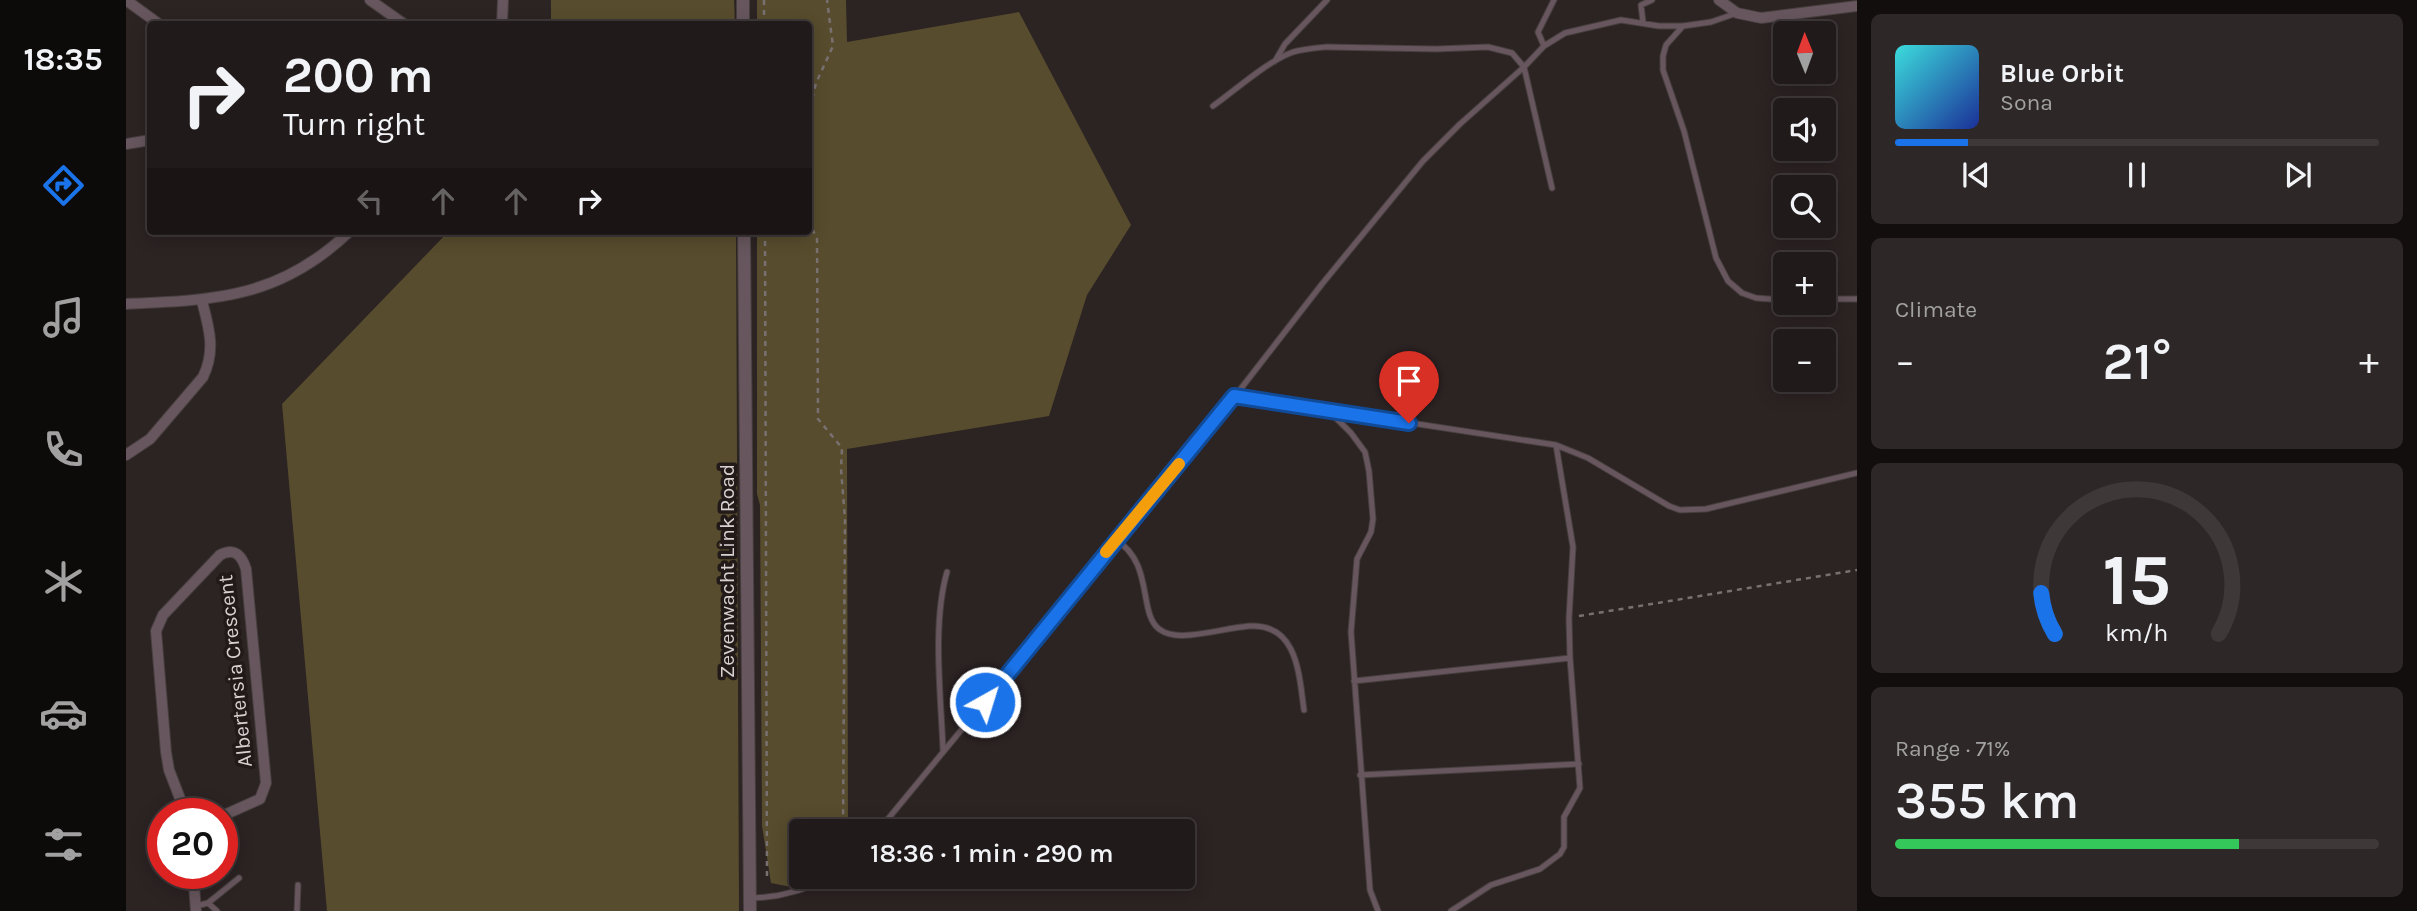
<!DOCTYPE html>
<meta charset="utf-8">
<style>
:root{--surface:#211a1a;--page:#2d2727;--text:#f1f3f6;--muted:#a2a1a2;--line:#3e3839;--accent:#1a73e8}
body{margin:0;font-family:Karla,sans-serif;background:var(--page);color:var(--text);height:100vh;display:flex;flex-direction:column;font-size:26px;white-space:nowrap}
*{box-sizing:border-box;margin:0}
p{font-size:23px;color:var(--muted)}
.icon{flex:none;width:38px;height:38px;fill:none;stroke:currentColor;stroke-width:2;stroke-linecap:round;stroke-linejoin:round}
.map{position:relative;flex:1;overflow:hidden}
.sheet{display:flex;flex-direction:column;gap:14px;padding:14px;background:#120e0e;width:560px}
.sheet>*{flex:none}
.guide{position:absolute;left:21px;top:21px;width:665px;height:214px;border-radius:7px;box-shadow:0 4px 18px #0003,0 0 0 2px var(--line);background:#211a1a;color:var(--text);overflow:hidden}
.needle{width:46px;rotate:359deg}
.controls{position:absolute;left:1647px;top:21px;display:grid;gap:14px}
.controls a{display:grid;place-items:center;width:63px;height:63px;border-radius:7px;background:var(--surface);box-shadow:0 4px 18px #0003,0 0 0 2px var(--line);font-size:35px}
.speed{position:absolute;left:21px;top:798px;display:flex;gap:14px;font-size:35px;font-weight:700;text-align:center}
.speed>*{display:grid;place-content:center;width:91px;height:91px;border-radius:50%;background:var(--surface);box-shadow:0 4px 18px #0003,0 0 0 2px var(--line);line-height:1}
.speed .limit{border:10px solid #d22;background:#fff;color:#111}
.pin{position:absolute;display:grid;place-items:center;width:60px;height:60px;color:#fff;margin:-72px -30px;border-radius:50% 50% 50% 0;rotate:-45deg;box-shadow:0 0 7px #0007}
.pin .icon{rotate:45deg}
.me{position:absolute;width:77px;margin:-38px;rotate:39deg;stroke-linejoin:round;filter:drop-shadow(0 0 5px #0008)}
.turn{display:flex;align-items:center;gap:24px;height:147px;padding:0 21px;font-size:32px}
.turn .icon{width:91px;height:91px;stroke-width:2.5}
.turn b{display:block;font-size:49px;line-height:60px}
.lanes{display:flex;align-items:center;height:66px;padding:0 21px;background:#0003;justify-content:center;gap:35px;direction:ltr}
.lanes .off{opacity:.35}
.big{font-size:52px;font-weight:600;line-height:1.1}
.sheet .card{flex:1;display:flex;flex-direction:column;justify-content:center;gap:10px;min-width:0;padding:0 24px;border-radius:10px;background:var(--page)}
.sheet .dial{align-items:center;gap:0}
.dial svg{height:182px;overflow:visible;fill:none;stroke:var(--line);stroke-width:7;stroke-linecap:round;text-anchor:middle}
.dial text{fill:var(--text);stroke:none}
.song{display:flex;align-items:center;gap:21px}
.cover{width:84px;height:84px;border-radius:10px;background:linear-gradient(135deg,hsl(180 70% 55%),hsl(230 70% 35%))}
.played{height:7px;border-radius:4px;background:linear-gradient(90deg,var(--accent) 15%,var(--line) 15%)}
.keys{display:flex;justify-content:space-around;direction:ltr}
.heat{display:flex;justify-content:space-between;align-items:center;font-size:38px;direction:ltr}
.charge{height:10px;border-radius:5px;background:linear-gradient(90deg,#34c759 71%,var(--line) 0)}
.trip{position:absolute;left:663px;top:819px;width:406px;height:70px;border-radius:7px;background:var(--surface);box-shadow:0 4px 18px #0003,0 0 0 2px var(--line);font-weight:600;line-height:70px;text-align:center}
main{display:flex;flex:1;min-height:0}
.menu{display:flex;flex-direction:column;width:126px;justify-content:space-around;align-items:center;background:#0d0a0a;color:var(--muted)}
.menu .icon{width:49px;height:49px}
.menu .active{color:var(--accent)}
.menu b{font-size:32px;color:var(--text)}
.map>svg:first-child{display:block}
.green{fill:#574c2d}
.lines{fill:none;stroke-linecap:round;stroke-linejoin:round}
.service-casing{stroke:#473f3f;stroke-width:7}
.minor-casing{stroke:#473f3f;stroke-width:12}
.tertiary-casing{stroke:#473f3f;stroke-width:14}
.path{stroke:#797171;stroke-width:2.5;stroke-dasharray:5 5;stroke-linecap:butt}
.service{stroke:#67565d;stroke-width:5}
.minor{stroke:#67565d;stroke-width:10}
.tertiary{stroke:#67565d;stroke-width:12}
.route-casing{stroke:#114b97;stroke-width:18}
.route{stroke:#1a73e8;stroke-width:12}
.slow{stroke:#f59e0b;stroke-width:12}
.labels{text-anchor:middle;stroke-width:7;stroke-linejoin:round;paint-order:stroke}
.street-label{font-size:21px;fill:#d7d1d1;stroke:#221a19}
</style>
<main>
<nav class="menu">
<b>18:35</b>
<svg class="icon active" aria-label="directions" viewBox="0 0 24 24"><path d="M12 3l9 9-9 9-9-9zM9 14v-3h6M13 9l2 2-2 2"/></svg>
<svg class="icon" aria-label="music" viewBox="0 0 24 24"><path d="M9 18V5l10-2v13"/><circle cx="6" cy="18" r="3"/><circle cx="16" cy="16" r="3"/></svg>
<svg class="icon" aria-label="phone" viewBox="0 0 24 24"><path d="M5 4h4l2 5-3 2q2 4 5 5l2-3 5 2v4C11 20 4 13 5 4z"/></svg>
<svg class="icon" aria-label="climate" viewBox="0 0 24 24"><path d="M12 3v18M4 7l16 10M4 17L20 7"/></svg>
<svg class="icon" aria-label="car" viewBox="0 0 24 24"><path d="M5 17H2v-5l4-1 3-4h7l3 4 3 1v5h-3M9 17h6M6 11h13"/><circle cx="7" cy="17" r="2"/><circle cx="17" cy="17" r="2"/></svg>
<svg class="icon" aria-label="filters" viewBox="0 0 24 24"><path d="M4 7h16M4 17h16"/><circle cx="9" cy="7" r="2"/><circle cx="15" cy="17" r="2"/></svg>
</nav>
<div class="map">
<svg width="1731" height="911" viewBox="0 0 1731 911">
<rect width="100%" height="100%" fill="#2c2323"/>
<path class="green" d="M425,0H608L609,24H425Z
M631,0H720L721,42L893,12L1005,225L961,295L923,416L721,449L722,831H676V877H684L665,887L645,883L636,826L634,505L631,494V231H682V24H631Z
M323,231H610L613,911H201L156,404Z"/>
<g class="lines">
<defs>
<path id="service" d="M1517,22L1515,5L1526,0
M1557,26L1540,45L1537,56V70L1558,131L1590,258L1602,281L1616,293L1630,298L1659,300
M1418,46L1412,32L1428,0
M1149,61L1159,44L1201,0
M1087,106C1111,89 1140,62 1167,52C1177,49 1189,48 1200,47L1310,49L1362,47L1386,53L1398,67L1426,188
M1698,299H1731
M1108,396L1430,445L1462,458L1543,506L1554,510L1580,509L1731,473
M1204,412L1225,433L1239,452L1243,471L1247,519L1245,532L1231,559L1225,632L1244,890L1252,911
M990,540C1028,563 1012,613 1033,629C1042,636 1054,636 1064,635C1084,633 1104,628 1123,626C1172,623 1173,675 1178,710
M1228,681L1444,658
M817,750C815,696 806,624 821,572
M1234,775L1453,764
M752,831L1082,431L1196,284L1269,195L1297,161L1334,124L1398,67L1418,46L1439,33L1495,20L1533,26H1557L1585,22L1611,13
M623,898C653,898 678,891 705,877
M82,903L91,911
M70,906L82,903L113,878
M171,911L172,885
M1325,911L1365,885L1414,869L1434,854L1438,847V817L1454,788L1444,658L1443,618L1447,547L1430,445"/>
<path id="minor" d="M0,0L33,24
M244,0L278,24
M1593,0L1611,13L1635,18L1731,6
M376,24L377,0
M0,144L24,140
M0,304C91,300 154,298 224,231
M0,455L24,439L77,377C90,350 83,328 76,301
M60,814L43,770L40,752L30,631L37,615L94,555C109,547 116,556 120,569L140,783L134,799L96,816
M67,873L70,911"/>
<path id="tertiary" d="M617,24V0
M618,231L624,911"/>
</defs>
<use href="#service" class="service-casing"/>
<use href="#minor" class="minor-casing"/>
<use href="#tertiary" class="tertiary-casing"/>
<path class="path" d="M638,0V24
M682,118L690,83L707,46L701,0
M682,220L691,239L692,419L716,448L715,469L719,519L717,831
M639,231L641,880
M1453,616L1731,570"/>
<use href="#service" class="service"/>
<use href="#minor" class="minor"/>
<use href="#tertiary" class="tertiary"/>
</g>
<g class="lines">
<defs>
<path id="route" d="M859,702L1108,396L1283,423"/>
</defs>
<use href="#route" class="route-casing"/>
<use href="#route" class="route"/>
<path class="slow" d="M980,552L1053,464"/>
</g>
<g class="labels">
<g class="street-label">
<text transform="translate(601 571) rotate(-90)" y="7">Zevenwacht Link Road</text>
<text transform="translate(109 671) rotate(-96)" y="7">Albertersia Crescent</text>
</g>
</g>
</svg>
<div class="controls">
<a><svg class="needle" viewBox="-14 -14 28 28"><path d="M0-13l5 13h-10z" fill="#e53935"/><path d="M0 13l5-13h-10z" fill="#a2a1a2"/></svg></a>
<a><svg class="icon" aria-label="sound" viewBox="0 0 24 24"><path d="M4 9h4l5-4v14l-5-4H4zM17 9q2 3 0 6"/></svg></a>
<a><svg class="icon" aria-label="search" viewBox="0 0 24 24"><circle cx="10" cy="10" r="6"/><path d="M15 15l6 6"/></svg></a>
<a>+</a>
<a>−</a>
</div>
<div class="speed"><div class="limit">20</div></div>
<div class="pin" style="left:1283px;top:423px;background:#d93025"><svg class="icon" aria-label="arrive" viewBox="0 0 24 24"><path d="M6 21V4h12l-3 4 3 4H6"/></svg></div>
<svg class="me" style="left:859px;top:702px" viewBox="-20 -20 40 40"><circle r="17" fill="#1a73e8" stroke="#fff" stroke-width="3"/><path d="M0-11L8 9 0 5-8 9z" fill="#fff"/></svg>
<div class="trip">18:36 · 1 min · 290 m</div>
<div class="guide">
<div class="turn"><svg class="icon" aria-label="right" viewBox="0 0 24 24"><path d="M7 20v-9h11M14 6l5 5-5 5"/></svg><div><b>200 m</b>Turn right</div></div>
<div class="lanes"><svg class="icon off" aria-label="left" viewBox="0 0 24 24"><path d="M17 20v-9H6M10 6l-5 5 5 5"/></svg><svg class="icon off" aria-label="ahead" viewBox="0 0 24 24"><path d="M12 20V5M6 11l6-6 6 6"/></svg><svg class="icon off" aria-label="ahead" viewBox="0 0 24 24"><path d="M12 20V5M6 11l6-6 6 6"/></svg><svg class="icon" aria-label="right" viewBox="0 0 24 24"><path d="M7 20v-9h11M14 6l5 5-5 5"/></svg></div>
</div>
</div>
<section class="sheet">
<div class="card">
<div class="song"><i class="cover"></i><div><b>Blue Orbit</b><p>Sona</p></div></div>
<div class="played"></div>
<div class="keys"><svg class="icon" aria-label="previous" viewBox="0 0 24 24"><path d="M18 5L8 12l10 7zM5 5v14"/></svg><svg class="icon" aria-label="pause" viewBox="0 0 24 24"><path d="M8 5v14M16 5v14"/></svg><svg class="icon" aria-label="next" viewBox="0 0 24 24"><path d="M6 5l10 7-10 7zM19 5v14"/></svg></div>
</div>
<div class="card"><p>Climate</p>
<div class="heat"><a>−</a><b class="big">21°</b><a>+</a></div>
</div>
<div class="card dial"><svg viewBox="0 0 100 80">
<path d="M14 69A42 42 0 1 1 86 69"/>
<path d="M14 69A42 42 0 0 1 8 51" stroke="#1a73e8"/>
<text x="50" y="56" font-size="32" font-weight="700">15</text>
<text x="50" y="72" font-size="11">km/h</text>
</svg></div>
<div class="card"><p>Range · 71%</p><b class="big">355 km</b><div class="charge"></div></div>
</section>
</main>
